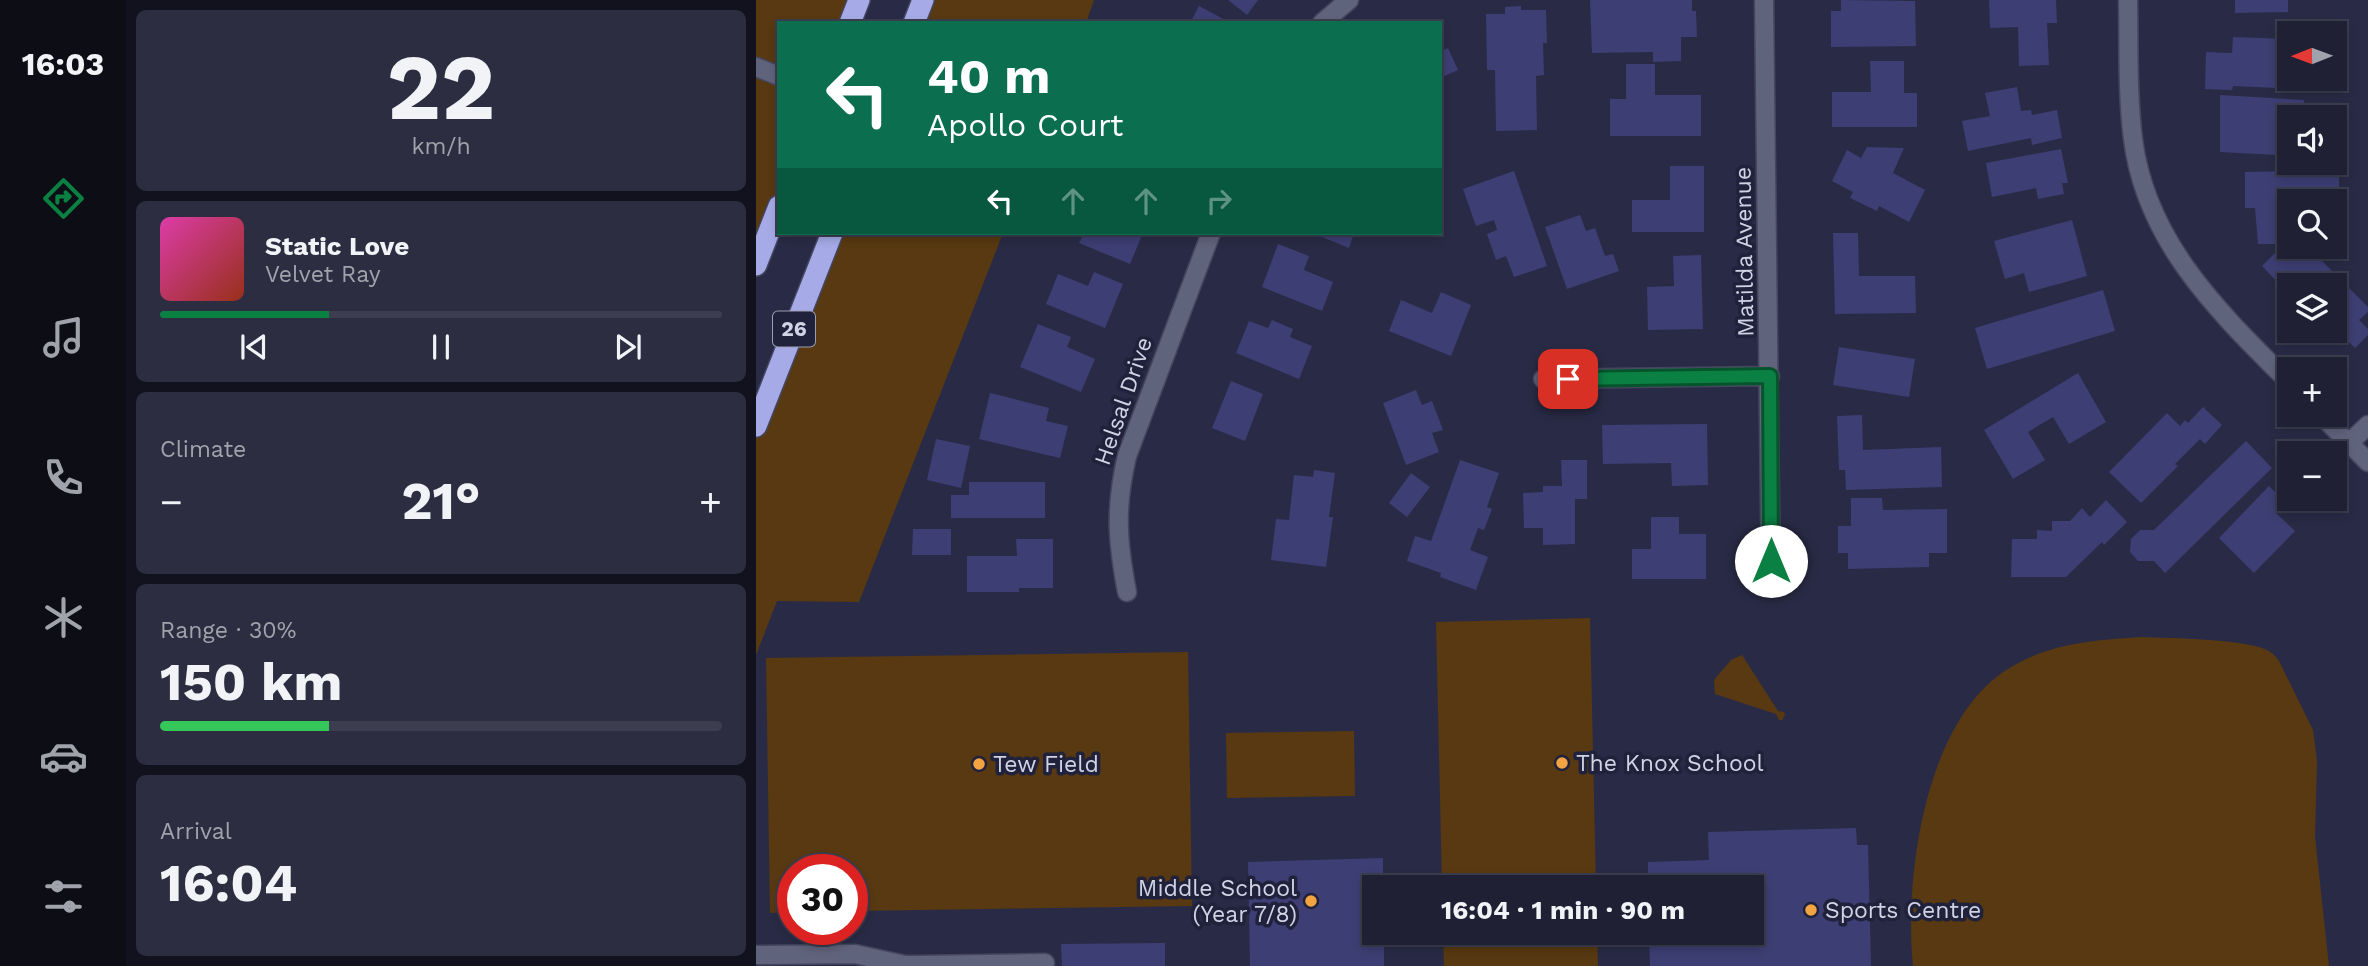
<!DOCTYPE html>
<meta charset="utf-8">
<style>
:root{--surface:#1f2034;--page:#2c2d40;--text:#f1f3f6;--muted:#a1a3ac;--line:#3c3e4f;--accent:#0b8043}
body{margin:0;font-family:"Work Sans",sans-serif;background:var(--page);color:var(--text);height:100vh;display:flex;flex-direction:column;font-size:26px;white-space:nowrap}
*{box-sizing:border-box;margin:0}
p{font-size:23px;color:var(--muted)}
.icon{flex:none;width:38px;height:38px;fill:none;stroke:currentColor;stroke-width:2;stroke-linecap:round;stroke-linejoin:round}
.map{position:relative;flex:1;overflow:hidden}
.panel{display:flex;flex-direction:column;gap:10px;padding:10px;background:#11121d;width:630px}
.panel>*{flex:none}
.banner{position:absolute;left:21px;top:21px;width:665px;height:214px;border-radius:0px;box-shadow:0 4px 10px #0003,0 0 0 2px var(--line);background:#0b6e4f;color:#fff;overflow:hidden}
.needle{width:46px;rotate:269deg}
.fabs{position:absolute;left:1521px;top:21px;display:grid;gap:14px}
.fabs a{display:grid;place-items:center;width:70px;height:70px;border-radius:0px;background:var(--surface);box-shadow:0 4px 10px #0003,0 0 0 2px var(--line);font-size:35px}
.speed{position:absolute;left:21px;top:854px;display:flex;gap:14px;font-size:35px;font-weight:700;text-align:center}
.speed>*{display:grid;place-content:center;width:91px;height:91px;border-radius:50%;background:var(--surface);box-shadow:0 4px 10px #0003,0 0 0 2px var(--line);line-height:1}
.speed .limit{border:10px solid #d22;background:#fff;color:#111}
.pin{position:absolute;display:grid;place-items:center;width:60px;height:60px;color:#fff;margin:-30px;border-radius:14px;box-shadow:0 4px 10px #0006}
.me{position:absolute;width:77px;margin:-38px;rotate:0deg;stroke-linejoin:round;filter:drop-shadow(0 0 5px #0008)}
.turn{display:flex;align-items:center;gap:24px;height:147px;padding:0 35px;font-size:32px}
.turn .icon{width:91px;height:91px;stroke-width:2.5}
.turn b{display:block;font-size:49px;line-height:60px}
.lanes{display:flex;align-items:center;height:66px;padding:0 35px;background:#0003;justify-content:center;gap:35px;direction:ltr}
.lanes .off{opacity:.35}
.big{font-size:52px;font-weight:700;line-height:1.1}
.panel .widget{flex:1;display:flex;flex-direction:column;justify-content:center;gap:10px;min-width:0;padding:0 24px;border-radius:10px;background:var(--page)}
.panel .dial{align-items:center;gap:0}
.dial b{font-size:91px;line-height:1}
.song{display:flex;align-items:center;gap:21px}
.cover{width:84px;height:84px;border-radius:10px;background:linear-gradient(135deg,hsl(320 70% 55%),hsl(10 70% 35%))}
.played{height:7px;border-radius:4px;background:linear-gradient(90deg,var(--accent) 30%,var(--line) 30%)}
.keys{display:flex;justify-content:space-around;direction:ltr}
.heat{display:flex;justify-content:space-between;align-items:center;font-size:38px;direction:ltr}
.charge{height:10px;border-radius:5px;background:linear-gradient(90deg,#34c759 30%,var(--line) 0)}
.trip{position:absolute;left:606px;top:875px;width:402px;height:70px;border-radius:0px;background:var(--surface);box-shadow:0 4px 10px #0003,0 0 0 2px var(--line);font-weight:700;line-height:70px;text-align:center}
main{display:flex;flex:1;min-height:0}
.tab-bar{display:flex;flex-direction:column;width:126px;justify-content:space-around;align-items:center;background:#0c0d15;color:var(--muted)}
.tab-bar .icon{width:49px;height:49px}
.tab-bar .active{color:var(--accent)}
.tab-bar b{font-size:32px;color:var(--text)}
.map>svg:first-child{display:block}
.green{fill:#583911}
.building{fill:#3d3e73}
.lines{fill:none;stroke-linecap:round;stroke-linejoin:round}
.minor-casing{stroke:#44465f;stroke-width:21}
.highway-casing{stroke:#44465f;stroke-width:24}
.minor{stroke:#60637c;stroke-width:18}
.highway{stroke:#a6abe8;stroke-width:21}
.route-casing{stroke:#07532c;stroke-width:18}
.route{stroke:#0b8043;stroke-width:12}
.poi-dot{fill:#f3a442;stroke:#20213b;stroke-width:2.5}
.labels{text-anchor:middle;stroke-width:7;stroke-linejoin:round;paint-order:stroke}
.shield{fill:#20213b;stroke:#9c9eb2;stroke-width:2}
.shield-label{font-size:21px;font-weight:bold;fill:#d1d3e5}
.street-label{font-size:23px;fill:#d1d3e5;stroke:#20213b}
.poi-label{font-size:23px;fill:#d1d3e5;stroke:#20213b;text-anchor:start}
</style>
<main>
<nav class="tab-bar">
<b>16:03</b>
<svg class="icon active" aria-label="directions" viewBox="0 0 24 24"><path d="M12 3l9 9-9 9-9-9zM9 14v-3h6M13 9l2 2-2 2"/></svg>
<svg class="icon" aria-label="music" viewBox="0 0 24 24"><path d="M9 18V5l10-2v13"/><circle cx="6" cy="18" r="3"/><circle cx="16" cy="16" r="3"/></svg>
<svg class="icon" aria-label="phone" viewBox="0 0 24 24"><path d="M5 4h4l2 5-3 2q2 4 5 5l2-3 5 2v4C11 20 4 13 5 4z"/></svg>
<svg class="icon" aria-label="climate" viewBox="0 0 24 24"><path d="M12 3v18M4 7l16 10M4 17L20 7"/></svg>
<svg class="icon" aria-label="car" viewBox="0 0 24 24"><path d="M5 17H2v-5l4-1 3-4h7l3 4 3 1v5h-3M9 17h6M6 11h13"/><circle cx="7" cy="17" r="2"/><circle cx="17" cy="17" r="2"/></svg>
<svg class="icon" aria-label="filters" viewBox="0 0 24 24"><path d="M4 7h16M4 17h16"/><circle cx="9" cy="7" r="2"/><circle cx="15" cy="17" r="2"/></svg>
</nav>
<section class="panel">
<div class="widget dial"><b>22</b><p>km/h</p></div>
<div class="widget">
<div class="song"><i class="cover"></i><div><b>Static Love</b><p>Velvet Ray</p></div></div>
<div class="played"></div>
<div class="keys"><svg class="icon" aria-label="previous" viewBox="0 0 24 24"><path d="M18 5L8 12l10 7zM5 5v14"/></svg><svg class="icon" aria-label="pause" viewBox="0 0 24 24"><path d="M8 5v14M16 5v14"/></svg><svg class="icon" aria-label="next" viewBox="0 0 24 24"><path d="M6 5l10 7-10 7zM19 5v14"/></svg></div>
</div>
<div class="widget"><p>Climate</p>
<div class="heat"><a>−</a><b class="big">21°</b><a>+</a></div>
</div>
<div class="widget"><p>Range · 30%</p><b class="big">150 km</b><div class="charge"></div></div>
<div class="widget"><p>Arrival</p><b class="big">16:04</b></div>
</section>
<div class="map">
<svg width="1612" height="966" viewBox="0 0 1612 966">
<rect width="100%" height="100%" fill="#292b46"/>
<path class="green" d="M0,0H103L94,23H23V206L0,265Z
M167,0H338L330,23H158Z
M76,233H247L103,602L21,601L0,655V426Z
M834,618L840,887H686L680,622Z
M1386,637C1415,638 1487,639 1511,650C1517,653 1520,657 1523,661L1557,730L1561,761L1559,837L1573,966H1157C1148,877 1169,720 1252,669C1293,643 1339,640 1386,637Z
M432,652L436,906L96,911V870H37V912L14,913L10,658Z
M986,655L1022,711L1028,712L1029,715L1026,720H1023L1020,714L959,694L958,680L975,660Z
M598,731L599,796L471,798L470,733Z
M687,933H841L842,966H688Z"/>
<path class="building" d="M472,0H502L491,15Z
M834,0H936V11H940L941,37H925V61L897,62V52L836,53Z
M1085,0L1159,1L1160,46L1075,47V11H1085Z
M1233,0H1300L1301,23H1291L1293,65L1263,66L1262,27L1234,28Z
M1479,0H1532V12L1479,13Z
M443,6L475,23H434Z
M765,6V10H790L791,43H787L788,75L780,76L781,130L740,131L739,70H731L730,14H749V7Z
M1477,37L1533,39V79H1578V41H1589L1587,91L1477,86L1476,90L1449,89L1450,52L1476,53Z
M692,48L702,70L684,78V52Z
M1114,61H1148V93H1161V127H1076V92H1115Z
M870,64H899V95H945V136H854V99H870Z
M1261,87L1265,111L1275,110L1276,115L1301,110L1306,138L1276,145L1275,138L1212,151L1206,121L1234,116L1229,93Z
M1464,95L1548,100L1547,117H1533V131L1522,130L1521,155L1464,152Z
M1111,147L1148,148L1137,173L1169,190L1153,222L1123,206L1121,211L1094,198L1097,192L1076,181L1091,150L1105,158Z
M1305,149L1312,183H1306L1308,194L1282,199L1280,188L1236,197L1230,163Z
M914,166H948V232H876V200H914Z
M1583,170V207H1578V201H1533V208H1528L1529,244H1502L1499,208H1489V172Z
M758,171L791,266L758,277L750,256L740,260L731,234L741,230L738,220L720,226L707,189Z
M824,215L830,231L839,228L849,256L857,254L863,271L811,289L789,227Z
M1316,220L1331,276L1273,292L1268,273L1249,279L1238,241Z
M328,233H387L374,264L323,243Z
M556,233H598L593,248Z
M1077,233H1102L1103,276H1159L1160,313L1079,314Z
M522,244L553,256L548,270L577,282L566,311L506,287Z
M1527,245L1538,255L1546,247H1552L1612,307V312L1603,320L1612,329V335L1599,348L1578,327V285H1538L1533,280L1526,287L1506,266Z
M945,255L947,329L892,330L891,287L918,286L917,256Z
M338,272L367,284L349,328L290,304L302,274L332,286Z
M1347,290L1359,331L1231,369L1219,328Z
M685,292L715,305L695,356L633,331L645,300L676,313Z
M516,320L537,329L534,337L556,346L543,379L480,353L493,321L512,328Z
M282,324L315,337L311,347L339,359L325,392L264,367Z
M1083,347L1159,359L1153,397L1077,385Z
M1322,373L1350,422L1313,444L1297,417L1272,432L1289,460L1257,479L1228,430Z
M475,381L507,394L489,441L456,428Z
M660,390L666,405L676,401L687,430L676,433L683,452L650,465L627,403Z
M234,393L293,408L290,421L312,426L304,458L223,439Z
M1447,407L1466,425L1449,444L1444,439L1419,464L1422,466L1385,503L1353,472L1411,413L1424,426L1429,420L1432,423Z
M1106,415L1107,450L1185,447L1186,487L1090,490L1089,470H1083L1081,416Z
M951,424L952,485L916,486L915,463L847,464L846,425Z
M180,439L214,446L205,488L171,480Z
M1490,441L1516,468L1409,573L1398,561H1382L1374,552L1375,539L1384,530H1398Z
M704,460L743,473L731,507L736,509L728,530L722,528L714,550L732,557L720,590L684,577L685,573L651,561L659,536L675,541Z
M805,460H831V499H819V544L787,545V528H768L767,493L787,492V486H806Z
M558,470L579,473L573,517H577L570,567L515,560L520,519L533,520L538,475L557,477Z
M655,473L674,487L651,517L633,503Z
M213,482H289V518H195V495H213Z
M1513,486L1529,502L1520,513L1539,531L1498,573L1463,538Z
M1095,498H1126L1127,510L1191,509V553H1173V567L1092,569V553H1082V526H1095Z
M1350,500L1371,522L1348,545L1346,542L1310,577H1255L1256,539H1281V530L1296,531V521H1314L1326,508L1334,517Z
M895,517H923V534H950V579H876V549H895Z
M157,529H195V555H156Z
M260,539H297V588H263V592H211V556H261Z
M1100,828L1101,845H1112L1115,966H894L893,933H996V887H892V862L953,860L952,832Z
M627,858V887H618V933H628V966H494L492,862Z
M409,943V966H306L305,944Z"/>
<g class="lines">
<defs>
<path id="minor" d="M1008,0L1015,587
M1372,0C1373,46 1371,93 1377,139C1390,243 1464,313 1533,382
M566,23L593,0
M0,67L23,76
M787,379L1014,376
M1565,415L1612,462
M1593,443L1612,425
M371,592C361,540 359,507 371,456L455,233
M0,955L99,954L149,965H163L289,963"/>
<path id="highway" d="M94,23L103,0
M158,23L167,0
M0,265L23,206
M0,426L76,233"/>
</defs>
<use href="#minor" class="minor-casing"/>
<use href="#highway" class="highway-casing"/>
<use href="#minor" class="minor"/>
<use href="#highway" class="highway"/>
</g>
<g class="lines">
<defs>
<path id="route" d="M812,379L1014,376L1015,561"/>
</defs>
<use href="#route" class="route-casing"/>
<use href="#route" class="route"/>
</g>
<g class="poi-dot">
<circle cx="806" cy="763" r="7"/>
<circle cx="223" cy="764" r="7"/>
<circle cx="555" cy="901" r="7"/>
<circle cx="1055" cy="910" r="7"/>
</g>
<g class="labels">
<rect class="shield" x="17" y="311.5" width="42" height="35" rx="5"/>
<g class="shield-label">
<text x="38" y="336">26</text>
</g>
<g class="street-label">
<text transform="translate(988 252) rotate(-91)" y="8">Matilda Avenue</text>
<text transform="translate(367 401) rotate(-71)" y="8">Helsal Drive</text>
</g>
<g class="poi-label">
<text x="820" y="771">The Knox School</text>
<text x="237" y="772">Tew Field</text>
<text x="541" y="896" text-anchor="end">Middle School<tspan x="541" dy="26">(Year 7/8)</tspan></text>
<text x="1069" y="918">Sports Centre</text>
</g>
</g>
</svg>
<div class="fabs">
<a><svg class="needle" viewBox="-14 -14 28 28"><path d="M0-13l5 13h-10z" fill="#e53935"/><path d="M0 13l5-13h-10z" fill="#a1a3ac"/></svg></a>
<a><svg class="icon" aria-label="sound" viewBox="0 0 24 24"><path d="M4 9h4l5-4v14l-5-4H4zM17 9q2 3 0 6"/></svg></a>
<a><svg class="icon" aria-label="search" viewBox="0 0 24 24"><circle cx="10" cy="10" r="6"/><path d="M15 15l6 6"/></svg></a>
<a><svg class="icon" aria-label="layers" viewBox="0 0 24 24"><path d="M12 4l9 5-9 5-9-5zM3 14l9 5 9-5"/></svg></a>
<a>+</a>
<a>−</a>
</div>
<div class="speed"><div class="limit">30</div></div>
<div class="pin" style="left:812px;top:379px;background:#d93025"><svg class="icon" aria-label="arrive" viewBox="0 0 24 24"><path d="M6 21V4h12l-3 4 3 4H6"/></svg></div>
<svg class="me" style="left:1015px;top:561px" viewBox="-20 -20 40 40"><circle r="19" fill="#fff"/><path d="M0-13L10 11 0 6-10 11z" fill="#0b8043"/></svg>
<div class="trip">16:04 · 1 min · 90 m</div>
<div class="banner">
<div class="turn"><svg class="icon" aria-label="left" viewBox="0 0 24 24"><path d="M17 20v-9H6M10 6l-5 5 5 5"/></svg><div><b>40 m</b>Apollo Court</div></div>
<div class="lanes"><svg class="icon" aria-label="left" viewBox="0 0 24 24"><path d="M17 20v-9H6M10 6l-5 5 5 5"/></svg><svg class="icon off" aria-label="ahead" viewBox="0 0 24 24"><path d="M12 20V5M6 11l6-6 6 6"/></svg><svg class="icon off" aria-label="ahead" viewBox="0 0 24 24"><path d="M12 20V5M6 11l6-6 6 6"/></svg><svg class="icon off" aria-label="right" viewBox="0 0 24 24"><path d="M7 20v-9h11M14 6l5 5-5 5"/></svg></div>
</div>
</div>
</main>
